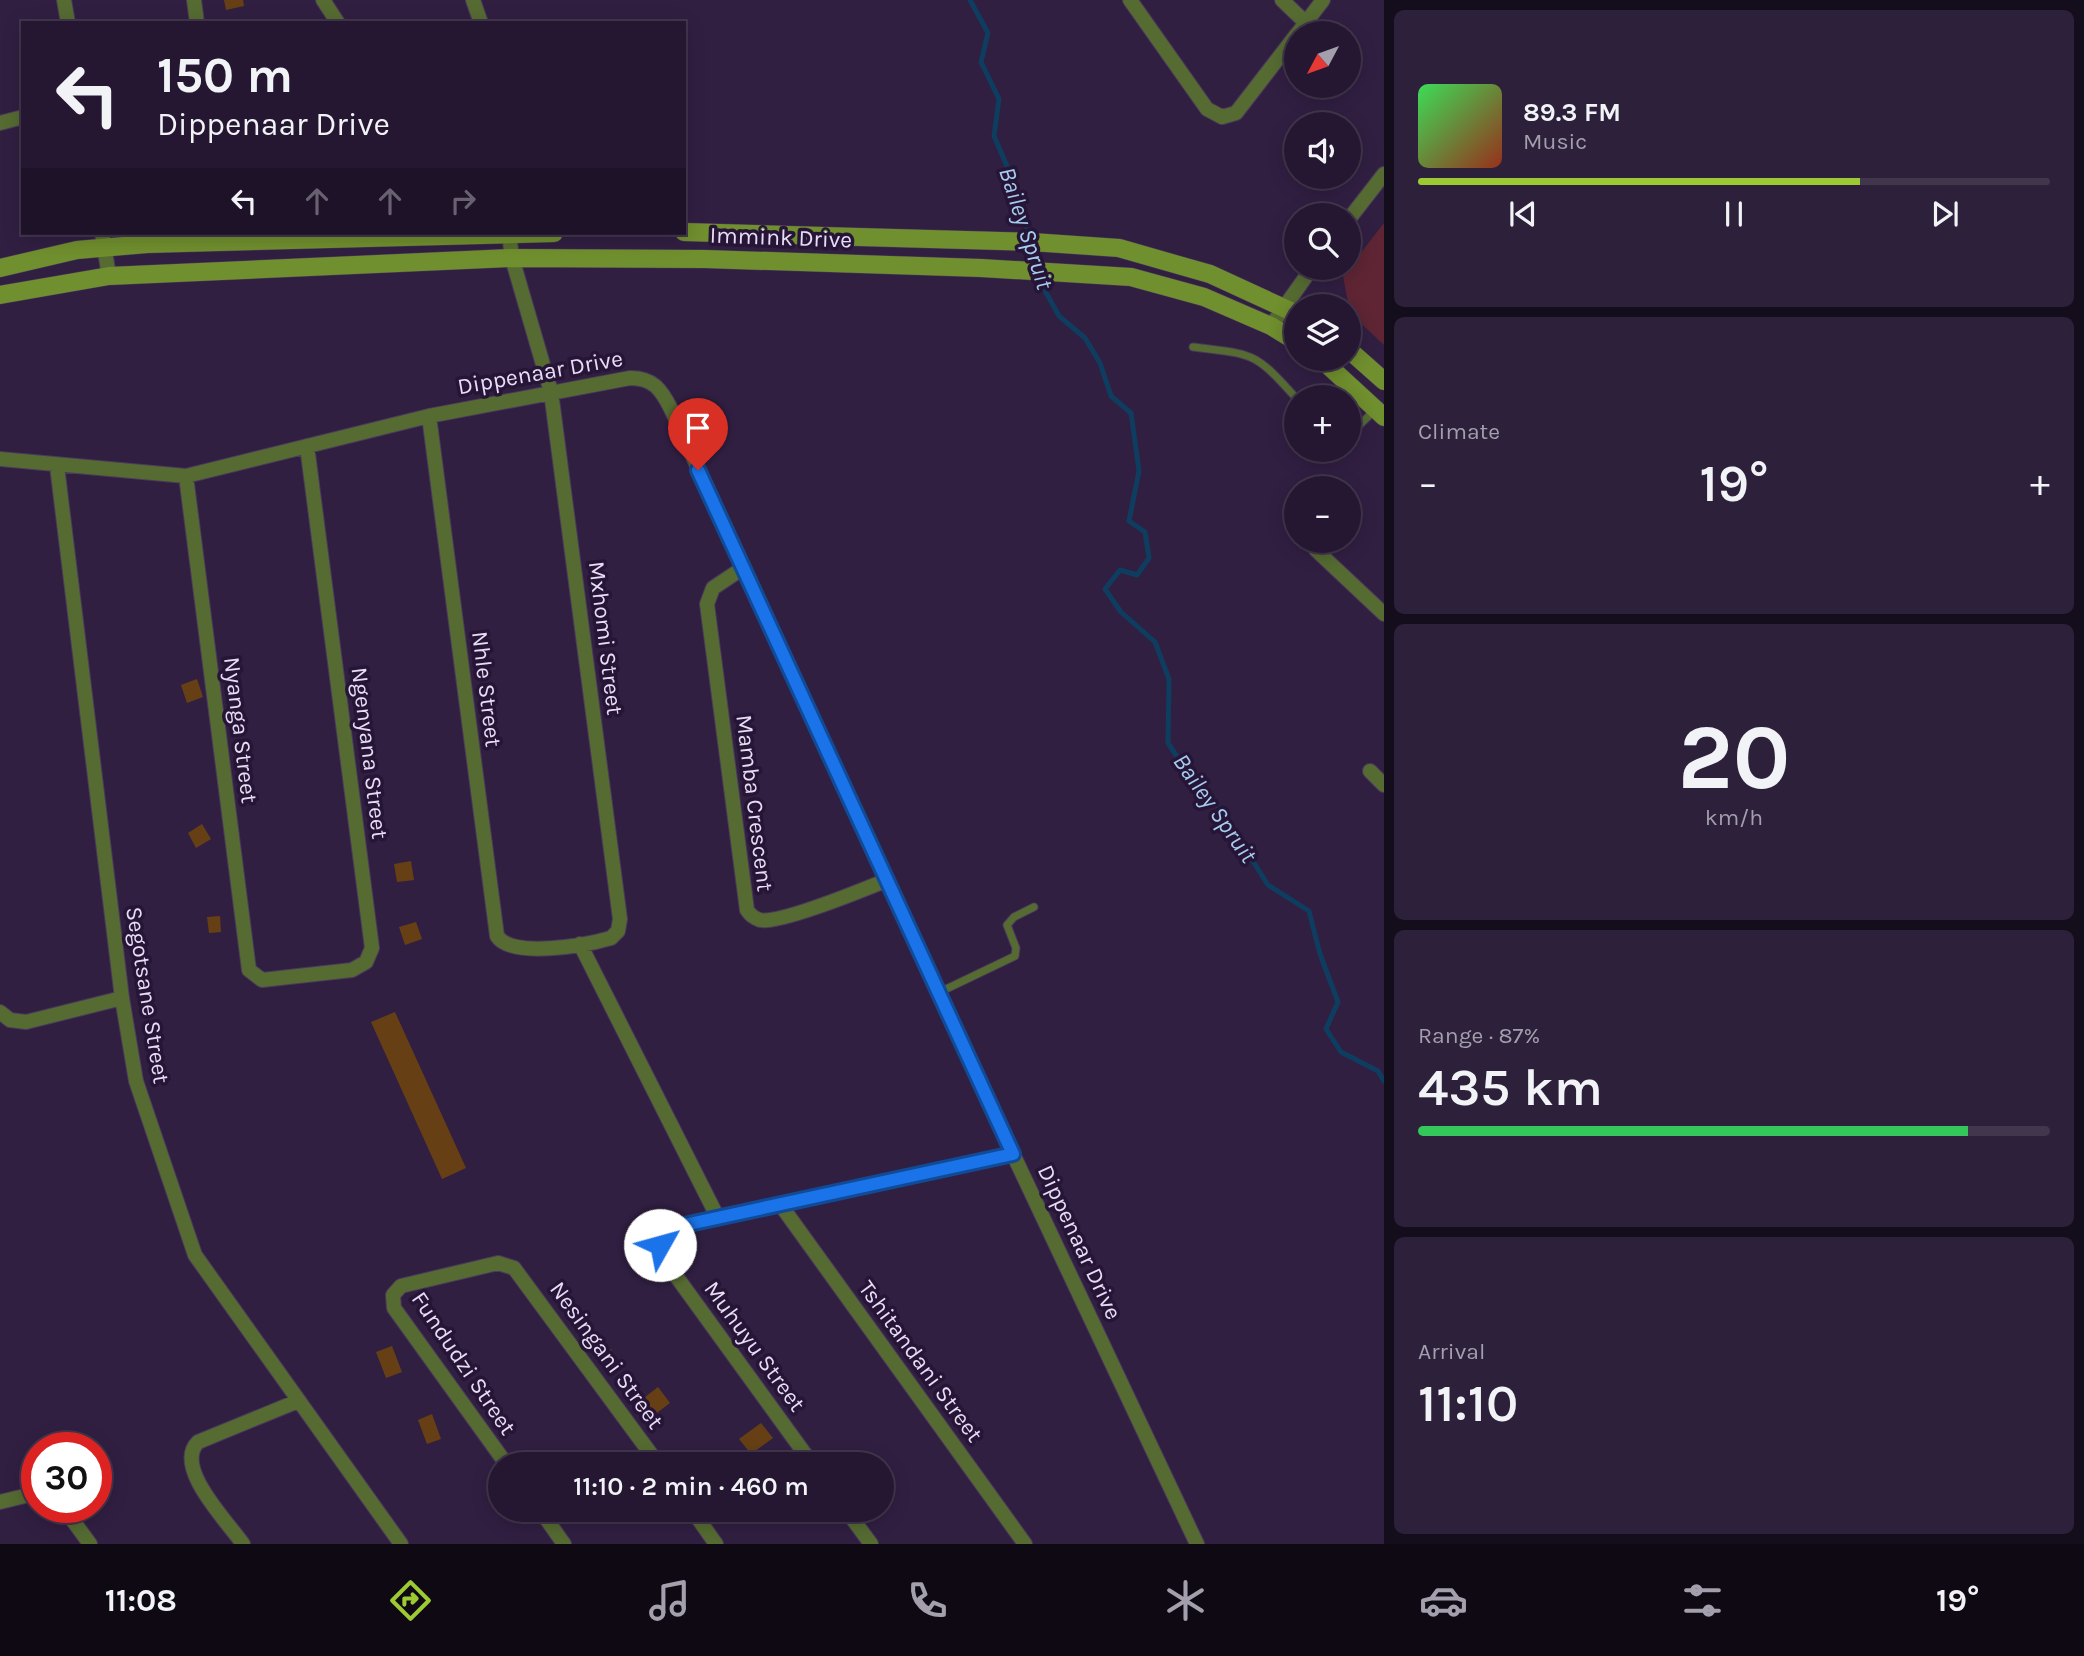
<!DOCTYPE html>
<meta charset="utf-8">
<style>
:root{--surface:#251732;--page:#2d203a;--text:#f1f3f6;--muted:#a39fac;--line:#42364d;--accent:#9cca32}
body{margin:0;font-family:Karla,sans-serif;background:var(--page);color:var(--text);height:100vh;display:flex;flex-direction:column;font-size:26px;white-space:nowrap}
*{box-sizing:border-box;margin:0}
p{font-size:23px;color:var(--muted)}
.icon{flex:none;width:38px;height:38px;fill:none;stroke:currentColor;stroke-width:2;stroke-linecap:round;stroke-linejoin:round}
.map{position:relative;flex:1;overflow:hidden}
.details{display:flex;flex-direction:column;gap:10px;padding:10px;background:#140d1c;width:700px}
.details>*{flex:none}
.hud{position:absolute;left:21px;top:21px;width:665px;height:214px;border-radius:0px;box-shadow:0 4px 18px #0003,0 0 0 2px var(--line);background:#251732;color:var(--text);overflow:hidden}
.needle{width:46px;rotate:229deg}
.controls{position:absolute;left:1284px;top:21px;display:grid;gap:14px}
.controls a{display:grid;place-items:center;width:77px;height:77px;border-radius:50%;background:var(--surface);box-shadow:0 4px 18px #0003,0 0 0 2px var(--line);font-size:35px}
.speed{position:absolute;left:21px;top:1432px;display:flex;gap:14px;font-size:35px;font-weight:700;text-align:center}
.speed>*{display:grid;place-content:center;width:91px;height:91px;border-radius:50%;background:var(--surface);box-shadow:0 4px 18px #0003,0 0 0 2px var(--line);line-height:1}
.speed .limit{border:10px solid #d22;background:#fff;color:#111}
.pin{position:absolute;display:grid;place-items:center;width:60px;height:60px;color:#fff;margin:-72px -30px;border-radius:50% 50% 50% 0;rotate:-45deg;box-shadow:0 0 7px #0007}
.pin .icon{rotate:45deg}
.me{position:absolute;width:77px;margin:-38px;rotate:52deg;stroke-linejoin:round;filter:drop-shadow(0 0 5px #0008)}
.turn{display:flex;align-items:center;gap:24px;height:147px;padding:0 21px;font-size:32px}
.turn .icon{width:91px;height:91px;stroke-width:2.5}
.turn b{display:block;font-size:49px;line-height:60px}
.lanes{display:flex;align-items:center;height:66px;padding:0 21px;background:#0003;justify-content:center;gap:35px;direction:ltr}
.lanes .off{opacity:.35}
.big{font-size:52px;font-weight:600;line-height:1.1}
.details .tile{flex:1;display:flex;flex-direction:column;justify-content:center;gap:10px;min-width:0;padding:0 24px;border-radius:10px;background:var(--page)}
.details .dial{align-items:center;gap:0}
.dial b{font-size:91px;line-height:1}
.song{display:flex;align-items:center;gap:21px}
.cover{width:84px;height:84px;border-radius:10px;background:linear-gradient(135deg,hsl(130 70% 55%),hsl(10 70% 35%))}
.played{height:7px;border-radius:4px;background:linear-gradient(90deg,var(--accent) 70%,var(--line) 70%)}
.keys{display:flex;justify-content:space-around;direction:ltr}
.heat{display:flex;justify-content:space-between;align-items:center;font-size:38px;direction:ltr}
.charge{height:10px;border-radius:5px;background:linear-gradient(90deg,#34c759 87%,var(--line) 0)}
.trip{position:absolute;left:488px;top:1452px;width:406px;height:70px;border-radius:35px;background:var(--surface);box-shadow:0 4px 18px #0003,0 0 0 2px var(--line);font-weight:600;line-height:70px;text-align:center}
.dock{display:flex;height:112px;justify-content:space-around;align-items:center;background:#0f0914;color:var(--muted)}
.dock .icon{width:49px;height:49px}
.dock .current{color:var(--accent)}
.dock b{font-size:32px;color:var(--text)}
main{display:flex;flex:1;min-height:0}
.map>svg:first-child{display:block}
.green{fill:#5f2535}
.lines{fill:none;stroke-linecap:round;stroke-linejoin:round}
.stream{stroke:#0e3d60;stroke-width:5}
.building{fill:#664014}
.service-casing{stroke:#4a3a5b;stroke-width:9}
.minor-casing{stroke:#4a3a5b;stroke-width:16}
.secondary-casing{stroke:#4a3a5b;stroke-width:19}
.service{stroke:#566b32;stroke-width:7}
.minor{stroke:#566b32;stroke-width:14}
.secondary{stroke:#708f2e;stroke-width:18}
.route-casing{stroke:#114b97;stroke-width:18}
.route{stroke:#1a73e8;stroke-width:12}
.labels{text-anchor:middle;stroke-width:7;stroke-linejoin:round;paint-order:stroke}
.street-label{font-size:23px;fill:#e7ddf4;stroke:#271537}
.water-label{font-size:24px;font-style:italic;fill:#a5ccee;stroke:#271537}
</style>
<main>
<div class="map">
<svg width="1384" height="1544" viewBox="0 0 1384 1544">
<rect width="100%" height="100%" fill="#311f42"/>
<path class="green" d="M1384,223V345L1350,313L1343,276Z"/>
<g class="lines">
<path class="stream" d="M970,0L988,33L981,62L999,99L994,136L1016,187L1044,289L1059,316L1085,338L1100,363L1111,396L1131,413L1139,471L1129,521L1145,532L1149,558L1137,575L1120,570L1105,589L1121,612L1155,642L1169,679L1168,743L1184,767L1211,795L1268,885L1309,911L1320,954L1338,1002L1326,1029L1341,1052L1378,1071L1384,1081"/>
</g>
<path class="building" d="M224,0H243L244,6L226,10Z
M197,679L203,697L187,703L181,685Z
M202,824L211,839L196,848L188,833Z
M411,861L414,880L397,882L394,864Z
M220,916L221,932L209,933L207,917Z
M416,922L422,939L405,945L399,927Z
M395,1012L466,1168L442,1179L371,1022Z
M392,1346L402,1372L386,1378L376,1352Z
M611,1349L617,1358L604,1367L598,1359Z
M658,1387L670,1403L650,1418L636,1404Z
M432,1414L441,1439L427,1444L418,1420Z
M761,1423L773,1438L751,1454L739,1439Z"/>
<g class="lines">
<defs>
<path id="service" d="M1193,347C1255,355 1254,351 1297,399
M1349,435L1375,410
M940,992L1015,956L1016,948L1007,925L1014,917L1034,907"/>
<path id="minor" d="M64,0L68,23
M194,0L197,23
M323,0L338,23
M473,0L481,23
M1130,0L1207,109L1222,117L1236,113L1297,34
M1282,0L1306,23
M1298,33L1323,0
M0,123L23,117
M1349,219L1384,174
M102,233L109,276
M1271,326L1312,268
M429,416L497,936C511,959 587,945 611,938L618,931L620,919L551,392L512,258L509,233
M0,459L186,476L429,416L630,378C653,378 661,389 671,409L1013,1154L1197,1544
M57,466L122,998L136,1081L195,1255L401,1544
M186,476L249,970L262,980L352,970L366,962L372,948L307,446
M1316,550L1384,614
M743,568L713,588L707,604L747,910C750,915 754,918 760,920C780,924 865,889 887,880
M1370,771L1384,785
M580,944L718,1218
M0,1012L10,1020L26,1022L122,998
M780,1204L1025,1544
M507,1465L394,1308L393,1295L401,1286L498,1263L514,1268L659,1465
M813,1465L663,1258C657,1244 662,1234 675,1227L1013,1154
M0,1502L37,1493
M63,1507L90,1544
M540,1510L564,1544
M692,1510L716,1544
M846,1510L871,1544
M243,1544C227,1521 173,1467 198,1442L298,1401"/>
<path id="secondary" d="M684,232L1032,242L1119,248L1210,274L1297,314
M0,268L77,250L147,244L554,233
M0,295L109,276L512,258L705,259L981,268L1131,277L1204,297L1271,326L1297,342
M1349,350L1384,381
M1321,359L1384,417"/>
</defs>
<use href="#service" class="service-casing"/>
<use href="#minor" class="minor-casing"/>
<use href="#secondary" class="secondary-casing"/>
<use href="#service" class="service"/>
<use href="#minor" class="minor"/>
<use href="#secondary" class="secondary"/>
</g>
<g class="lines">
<defs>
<path id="route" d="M660,1245L665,1234L675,1227L1013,1154L698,470"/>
</defs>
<use href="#route" class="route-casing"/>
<use href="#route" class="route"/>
</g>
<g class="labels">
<g class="street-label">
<text transform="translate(781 237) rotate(2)" y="8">Immink Drive</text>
<text transform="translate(540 372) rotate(-10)" y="8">Dippenaar Drive</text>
<text transform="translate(606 638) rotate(83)" y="8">Mxhomi Street</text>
<text transform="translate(487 689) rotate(83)" y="8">Nhle Street</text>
<text transform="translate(241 730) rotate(83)" y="8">Nyanga Street</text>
<text transform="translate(370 753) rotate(83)" y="8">Ngenyana Street</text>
<text transform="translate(755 803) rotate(83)" y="8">Mamba Crescent</text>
<text transform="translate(148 995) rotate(81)" y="8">Segotsane Street</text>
<text transform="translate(1080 1242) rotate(65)" y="8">Dippenaar Drive</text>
<text transform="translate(755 1346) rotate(54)" y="8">Muhuyu Street</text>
<text transform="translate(607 1355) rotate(54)" y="8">Nesingani Street</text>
<text transform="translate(921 1361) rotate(54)" y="8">Tshitandani Street</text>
<text transform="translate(464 1363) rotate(56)" y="8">Fundudzi Street</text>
</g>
<g class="water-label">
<text transform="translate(1026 228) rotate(72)" y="8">Bailey Spruit</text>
<text transform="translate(1215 808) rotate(55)" y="8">Bailey Spruit</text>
</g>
</g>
</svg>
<div class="controls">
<a><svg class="needle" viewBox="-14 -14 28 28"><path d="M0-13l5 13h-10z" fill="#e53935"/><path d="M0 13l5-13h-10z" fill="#a39fac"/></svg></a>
<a><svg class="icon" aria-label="sound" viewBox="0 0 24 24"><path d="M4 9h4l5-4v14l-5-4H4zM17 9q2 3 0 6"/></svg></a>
<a><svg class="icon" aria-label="search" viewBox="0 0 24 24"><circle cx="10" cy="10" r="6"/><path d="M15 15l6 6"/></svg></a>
<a><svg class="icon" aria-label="layers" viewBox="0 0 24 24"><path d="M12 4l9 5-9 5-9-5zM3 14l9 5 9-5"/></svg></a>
<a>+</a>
<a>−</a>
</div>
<div class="speed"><div class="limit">30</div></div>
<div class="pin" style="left:698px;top:470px;background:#d93025"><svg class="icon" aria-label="arrive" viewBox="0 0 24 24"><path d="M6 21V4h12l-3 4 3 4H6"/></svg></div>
<svg class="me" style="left:660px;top:1245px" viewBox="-20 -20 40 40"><circle r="19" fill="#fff"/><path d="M0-13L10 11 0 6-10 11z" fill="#1a73e8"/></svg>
<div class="trip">11:10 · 2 min · 460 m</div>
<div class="hud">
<div class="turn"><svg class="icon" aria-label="left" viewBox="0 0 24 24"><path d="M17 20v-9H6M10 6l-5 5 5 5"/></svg><div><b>150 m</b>Dippenaar Drive</div></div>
<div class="lanes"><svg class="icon" aria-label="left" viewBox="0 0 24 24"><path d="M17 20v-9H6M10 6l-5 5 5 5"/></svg><svg class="icon off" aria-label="ahead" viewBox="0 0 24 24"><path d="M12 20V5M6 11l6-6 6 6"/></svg><svg class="icon off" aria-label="ahead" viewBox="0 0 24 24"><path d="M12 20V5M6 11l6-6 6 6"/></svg><svg class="icon off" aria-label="right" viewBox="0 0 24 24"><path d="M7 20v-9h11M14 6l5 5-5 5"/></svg></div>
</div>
</div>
<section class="details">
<div class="tile">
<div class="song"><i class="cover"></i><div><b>89.3 FM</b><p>Music</p></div></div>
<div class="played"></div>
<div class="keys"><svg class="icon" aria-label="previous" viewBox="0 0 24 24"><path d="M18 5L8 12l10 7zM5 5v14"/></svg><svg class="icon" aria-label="pause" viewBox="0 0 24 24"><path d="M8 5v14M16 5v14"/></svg><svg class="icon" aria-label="next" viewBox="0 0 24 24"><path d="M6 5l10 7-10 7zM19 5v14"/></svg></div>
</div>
<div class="tile"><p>Climate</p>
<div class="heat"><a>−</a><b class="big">19°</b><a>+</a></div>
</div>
<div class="tile dial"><b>20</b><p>km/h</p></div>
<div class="tile"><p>Range · 87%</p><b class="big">435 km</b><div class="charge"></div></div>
<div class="tile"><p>Arrival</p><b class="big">11:10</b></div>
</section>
</main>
<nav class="dock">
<b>11:08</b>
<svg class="icon current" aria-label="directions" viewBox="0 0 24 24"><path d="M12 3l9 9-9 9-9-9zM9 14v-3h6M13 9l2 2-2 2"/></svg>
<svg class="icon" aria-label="music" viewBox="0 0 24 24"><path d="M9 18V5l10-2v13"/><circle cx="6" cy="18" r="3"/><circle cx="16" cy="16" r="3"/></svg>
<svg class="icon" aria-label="phone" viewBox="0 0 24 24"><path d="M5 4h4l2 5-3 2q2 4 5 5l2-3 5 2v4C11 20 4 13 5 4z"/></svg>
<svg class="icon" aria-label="climate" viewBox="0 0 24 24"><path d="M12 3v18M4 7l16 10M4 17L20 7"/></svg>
<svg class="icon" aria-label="car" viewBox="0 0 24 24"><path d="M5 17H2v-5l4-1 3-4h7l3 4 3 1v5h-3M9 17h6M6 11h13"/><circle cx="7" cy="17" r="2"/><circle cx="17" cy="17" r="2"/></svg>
<svg class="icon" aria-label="filters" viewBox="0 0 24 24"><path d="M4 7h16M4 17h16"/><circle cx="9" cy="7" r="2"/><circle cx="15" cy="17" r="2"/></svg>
<b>19°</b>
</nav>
